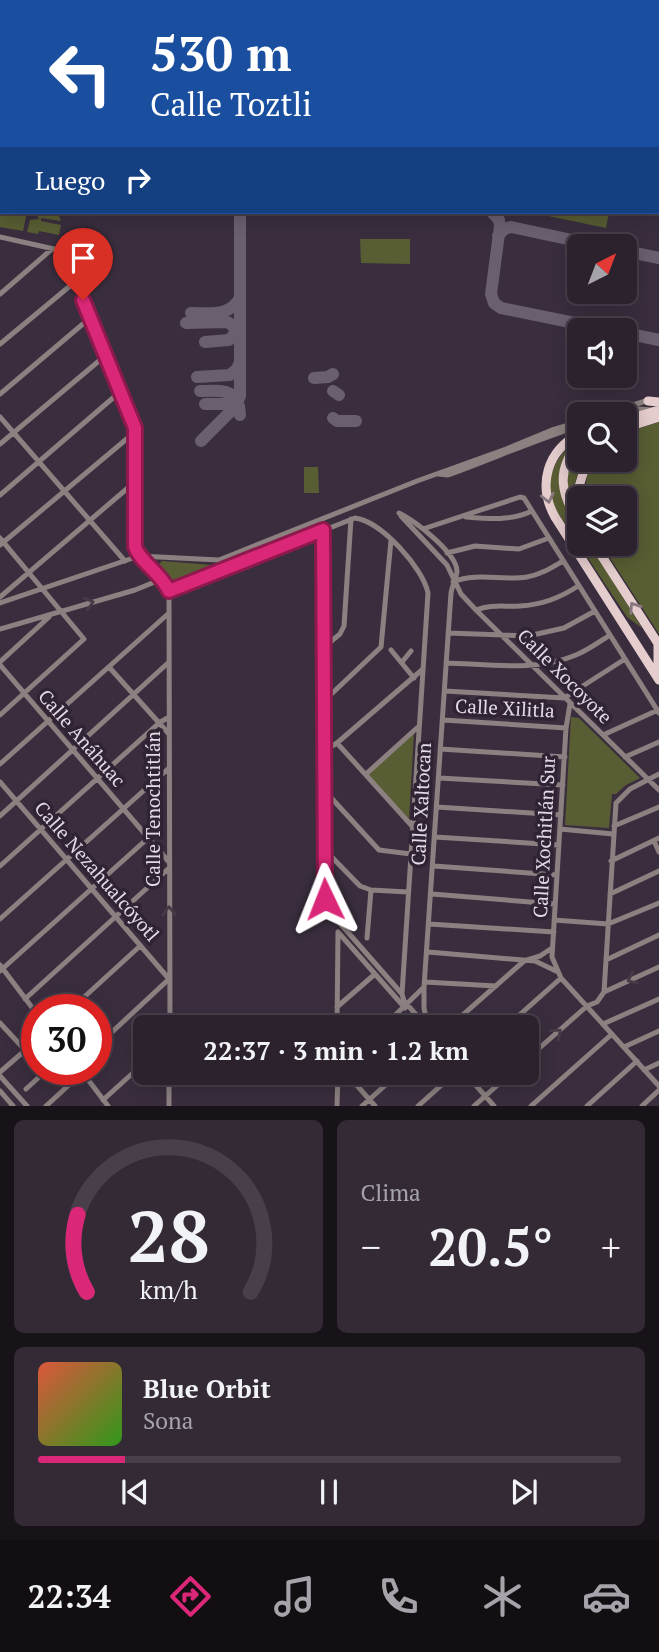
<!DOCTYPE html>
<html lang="es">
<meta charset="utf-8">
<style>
:root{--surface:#2c222e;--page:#342a36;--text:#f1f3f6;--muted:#a6a4aa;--line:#483f4a;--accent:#db2777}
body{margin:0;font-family:"PT Serif",serif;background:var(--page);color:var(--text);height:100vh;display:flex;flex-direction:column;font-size:26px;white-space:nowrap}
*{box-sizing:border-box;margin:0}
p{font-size:23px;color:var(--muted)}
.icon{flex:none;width:38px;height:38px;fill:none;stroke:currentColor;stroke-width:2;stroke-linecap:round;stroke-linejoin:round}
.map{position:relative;height:1106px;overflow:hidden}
.details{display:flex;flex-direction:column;gap:14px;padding:14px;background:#181319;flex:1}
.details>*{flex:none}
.hud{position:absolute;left:0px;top:0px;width:660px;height:214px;box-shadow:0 4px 18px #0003,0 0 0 2px var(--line);background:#1a4fa0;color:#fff;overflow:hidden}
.needle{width:46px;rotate:42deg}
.fabs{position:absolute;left:567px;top:234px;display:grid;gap:14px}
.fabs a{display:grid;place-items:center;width:70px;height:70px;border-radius:10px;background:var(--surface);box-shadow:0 4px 18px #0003,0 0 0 2px var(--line);font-size:35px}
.speed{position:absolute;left:21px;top:994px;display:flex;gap:14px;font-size:35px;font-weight:700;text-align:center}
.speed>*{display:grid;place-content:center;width:91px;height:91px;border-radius:50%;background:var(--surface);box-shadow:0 4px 18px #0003,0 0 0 2px var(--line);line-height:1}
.speed .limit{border:10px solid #d22;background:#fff;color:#111}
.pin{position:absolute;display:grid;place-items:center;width:60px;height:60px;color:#fff;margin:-72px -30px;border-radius:50% 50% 50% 0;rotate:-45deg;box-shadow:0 0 7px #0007}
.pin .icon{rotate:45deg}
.me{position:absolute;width:77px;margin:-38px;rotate:358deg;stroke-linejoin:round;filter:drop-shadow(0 0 5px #0008)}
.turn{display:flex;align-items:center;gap:24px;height:147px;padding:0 35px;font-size:32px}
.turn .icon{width:91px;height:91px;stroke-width:2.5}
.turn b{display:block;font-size:49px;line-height:60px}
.then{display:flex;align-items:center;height:66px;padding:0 35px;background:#0003;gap:14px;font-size:26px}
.big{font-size:52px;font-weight:800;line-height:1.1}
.details .widget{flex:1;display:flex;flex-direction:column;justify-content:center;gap:10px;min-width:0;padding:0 24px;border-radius:10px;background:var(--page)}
.details .dial{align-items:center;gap:0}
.dial svg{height:182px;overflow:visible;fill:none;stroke:var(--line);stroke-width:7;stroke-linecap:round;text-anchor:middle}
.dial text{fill:var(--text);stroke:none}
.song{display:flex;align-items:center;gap:21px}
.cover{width:84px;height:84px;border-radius:10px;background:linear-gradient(135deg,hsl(10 70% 55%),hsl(110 70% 35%))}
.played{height:7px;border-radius:4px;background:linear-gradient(90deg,var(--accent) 15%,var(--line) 15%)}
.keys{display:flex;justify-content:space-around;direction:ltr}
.heat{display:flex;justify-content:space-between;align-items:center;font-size:38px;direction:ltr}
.details .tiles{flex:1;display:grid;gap:14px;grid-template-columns:1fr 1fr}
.widget:last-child{grid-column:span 2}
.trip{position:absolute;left:133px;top:1015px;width:406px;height:70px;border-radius:10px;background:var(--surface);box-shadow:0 4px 18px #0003,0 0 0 2px var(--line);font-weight:800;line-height:70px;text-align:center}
.dock{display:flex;height:112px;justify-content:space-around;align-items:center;background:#120e12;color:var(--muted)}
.dock .icon{width:49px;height:49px}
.dock .selected{color:var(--accent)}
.dock b{font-size:32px;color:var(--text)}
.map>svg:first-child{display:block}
.green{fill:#585d33}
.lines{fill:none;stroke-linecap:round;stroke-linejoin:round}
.taxiway{stroke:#6a5f6e;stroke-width:12}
.street{stroke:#8c8080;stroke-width:5}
.primary{stroke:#e5cccd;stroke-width:9}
.oneway{stroke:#8a7880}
.oneway2{stroke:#473b47}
.route-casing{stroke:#8e194d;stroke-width:18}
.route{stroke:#db2777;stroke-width:12}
.labels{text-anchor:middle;stroke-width:7;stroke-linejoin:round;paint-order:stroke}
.street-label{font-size:19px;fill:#e2dae5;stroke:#302434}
</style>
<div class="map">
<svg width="659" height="1106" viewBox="0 0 659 1106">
<rect width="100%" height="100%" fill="#3a2e3e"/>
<path class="green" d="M256,0H448L443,2Z
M0,179L2,212H27L23,231L0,227Z
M36,212H57L61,221L41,218V221L61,225L59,235L39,231L38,234L27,232L30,220L39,219Z
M529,212H609L606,228Z
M360,239H410V264L361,263Z
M659,422V634L601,544H625V499H584L587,475L593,460H625V433Z
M571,444L573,446L560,479L566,508L579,527V544H590L642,628L627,617L552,504C544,480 555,460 571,444Z
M579,446V460H582L575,483L573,505C563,479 567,470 579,446Z
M304,467H318L319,493H304Z
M162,561L224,566L173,586L157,567Z
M571,717L579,718L640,778L626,785L616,794H612L609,828L565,825Z
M414,733L409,819L367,774Z"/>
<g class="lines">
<path class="taxiway" d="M7,0L10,2
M239,2V0
M487,2L492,0
M0,53L2,56
M658,87H659
M492,212L499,220L500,226L491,294L494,303L501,308L614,331
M498,236L504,229L511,227L605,247
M625,251L659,258
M191,313C211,313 229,317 240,298
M186,323L227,322L232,325L240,337
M625,333L659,340
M205,342L229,340L240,328
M197,377L230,375L237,369L240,362
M314,378L328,377L333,374
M200,391C221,391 239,387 240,415
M333,391L339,395
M205,404H226L238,395
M333,418L337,421H356
M201,441L234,408L240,396V212"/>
<path class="street" d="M0,237L63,251L135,427L136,546C141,562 161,573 169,591L170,1027
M0,294L52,249
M0,344L76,281
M0,394L90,318
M601,415L649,400
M615,415L639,409L653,410
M0,417L125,561
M0,444L106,355
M438,474L448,475C492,459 535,440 579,426
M0,495L121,391
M399,513C415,521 456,552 457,571C457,577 452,586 451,593L424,987V1008L428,1027
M401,516L447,565L461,594L476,610L659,790
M466,517C489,519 511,521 532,511
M423,529L520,497L524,498L659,713
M323,530L325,899L331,913L402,994L404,1001L427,1027
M0,538L84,639L0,715
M0,545L135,432
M447,553L475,546L519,549L549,538
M453,582C478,572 501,581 527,577C540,575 551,568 563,561
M169,591L355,518C381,521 423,568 428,593L402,994
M0,597L136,481
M0,603L139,556L219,560L417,481L506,449L552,430L579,422
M476,610C491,604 504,607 520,606C542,605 560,598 578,586
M0,629L135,590L162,579
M448,633L528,636L564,628L595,611
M323,648L340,634L344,626L351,519
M391,650L414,678
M0,662L49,617
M402,662L411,651
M446,663C489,664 536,672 576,655C588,650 599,642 610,635
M0,665L169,862
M109,667L169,734
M445,691L564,698L625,659
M324,701L381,647L391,540
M570,704L566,728L552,957L561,978L659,1086
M443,720L566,728
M603,735L658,710
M337,743L412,826
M440,749L565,757
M324,751L337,743L423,669
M625,757L659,742
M0,764L169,613
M366,774L418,727
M439,778L563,785
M0,782L169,979
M324,790L379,850L411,854
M437,807L561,815
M0,816L169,662
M614,826L659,807
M560,829L613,834
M435,837L559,845
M654,841L659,852
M323,848L360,886L371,890L408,892
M611,861L659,838
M0,866L159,723L169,717
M434,866L557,875
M432,894L555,904
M610,894L659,871
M0,919L169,768
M554,920L608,924L659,903
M429,924L554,932
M338,932L405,1008
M367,938L371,890
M428,952L535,961L556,971
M606,960L659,935
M0,965L37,1014
M0,971L147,839
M425,982L496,986
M604,992L616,803L630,789L659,774
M25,999L168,869
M337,1007L375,974
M70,1010L140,946
M0,1023L25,1050
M603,1024L659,999
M337,1027L338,932
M383,1027L424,987
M449,1027L524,961L540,956L552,948
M506,1027L561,978
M96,1047L169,979
M624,1047L659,1031
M527,1059L587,1006L597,1002L604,992L659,967
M80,1069L108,1106
M644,1070L659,1063
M0,1072L37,1040
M346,1073L375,1106
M465,1073L494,1106
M0,1076L27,1106
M26,1089L48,1069
M0,1091L13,1106
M103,1100L145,1062
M46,1106L82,1073
M169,1106V1073
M337,1106L338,1073
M362,1106L399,1073
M418,1106L455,1073
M474,1106L511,1073
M531,1106L612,1034
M587,1106L637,1061
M642,1106L659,1090"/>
<path class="primary" d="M648,401L659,402
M625,420L659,410
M625,428L659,417
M579,434C547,451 537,485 555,517L659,680
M579,443C555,470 561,495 579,522
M579,515L578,490L587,460
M594,544L659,645
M658,677V644"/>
</g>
<defs><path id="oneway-chevron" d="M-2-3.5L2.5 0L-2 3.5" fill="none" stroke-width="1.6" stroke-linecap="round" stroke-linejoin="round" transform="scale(1.75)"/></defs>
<g class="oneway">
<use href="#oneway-chevron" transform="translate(548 498) rotate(77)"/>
<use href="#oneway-chevron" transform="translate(634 607) rotate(-123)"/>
</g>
<g class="oneway2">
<use href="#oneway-chevron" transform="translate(89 603) rotate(-17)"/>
<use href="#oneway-chevron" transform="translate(169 911) rotate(-91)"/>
<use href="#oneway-chevron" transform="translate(632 979) rotate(156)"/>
<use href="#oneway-chevron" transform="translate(557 1033) rotate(-41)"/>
</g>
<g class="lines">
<defs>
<path id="route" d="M83,300L135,428V547C141,563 161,573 169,591L323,530L325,899"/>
</defs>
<use href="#route" class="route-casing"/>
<use href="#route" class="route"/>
</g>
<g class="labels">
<g class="street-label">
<text transform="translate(565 676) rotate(45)" y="7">Calle Xocoyote</text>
<text transform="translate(505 708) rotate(3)" y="7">Calle Xilitla</text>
<text transform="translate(82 738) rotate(49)" y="7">Calle Anáhuac</text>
<text transform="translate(421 804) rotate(-87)" y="7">Calle Xaltocan</text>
<text transform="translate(153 809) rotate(-90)" y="7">Calle Tenochtitlán</text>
<text transform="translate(544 837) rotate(-87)" y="7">Calle Xochitlán Sur</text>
<text transform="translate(97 871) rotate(49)" y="7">Calle Nezahualcóyotl</text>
</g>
</g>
</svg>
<div class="fabs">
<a><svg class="needle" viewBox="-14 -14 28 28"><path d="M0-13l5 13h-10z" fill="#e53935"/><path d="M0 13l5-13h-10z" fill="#a6a4aa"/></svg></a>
<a><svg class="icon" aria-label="sound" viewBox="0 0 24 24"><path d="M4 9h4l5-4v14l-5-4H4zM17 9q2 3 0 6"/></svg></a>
<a><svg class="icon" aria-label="search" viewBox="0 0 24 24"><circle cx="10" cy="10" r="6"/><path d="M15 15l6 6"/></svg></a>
<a><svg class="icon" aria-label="layers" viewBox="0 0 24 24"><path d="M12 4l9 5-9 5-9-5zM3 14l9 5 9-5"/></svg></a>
</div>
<div class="speed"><div class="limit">30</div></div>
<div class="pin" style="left:83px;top:300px;background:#d93025"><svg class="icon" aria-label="arrive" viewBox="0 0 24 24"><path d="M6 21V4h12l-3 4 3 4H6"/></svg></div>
<svg class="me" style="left:325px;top:899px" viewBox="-20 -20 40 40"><path d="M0-17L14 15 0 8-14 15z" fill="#db2777" stroke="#fff" stroke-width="4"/></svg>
<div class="trip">22:37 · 3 min · 1.2 km</div>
<div class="hud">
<div class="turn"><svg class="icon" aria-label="left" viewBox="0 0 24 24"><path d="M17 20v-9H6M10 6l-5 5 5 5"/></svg><div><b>530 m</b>Calle Toztli</div></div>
<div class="then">Luego<svg class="icon" aria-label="right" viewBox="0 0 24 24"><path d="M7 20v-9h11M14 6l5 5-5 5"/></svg></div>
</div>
</div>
<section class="details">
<div class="tiles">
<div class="widget dial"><svg viewBox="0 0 100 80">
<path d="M14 69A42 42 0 1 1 86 69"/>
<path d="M14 69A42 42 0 0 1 10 35" stroke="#db2777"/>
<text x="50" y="56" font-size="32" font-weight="700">28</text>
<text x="50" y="72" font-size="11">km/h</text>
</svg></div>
<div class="widget"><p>Clima</p>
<div class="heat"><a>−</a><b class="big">20.5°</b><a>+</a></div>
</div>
<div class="widget">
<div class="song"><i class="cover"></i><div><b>Blue Orbit</b><p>Sona</p></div></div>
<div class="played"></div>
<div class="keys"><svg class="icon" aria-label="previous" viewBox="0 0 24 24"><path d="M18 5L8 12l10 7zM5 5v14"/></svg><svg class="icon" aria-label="pause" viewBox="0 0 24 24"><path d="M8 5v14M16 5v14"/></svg><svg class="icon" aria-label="next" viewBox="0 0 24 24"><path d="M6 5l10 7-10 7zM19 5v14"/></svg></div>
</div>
</div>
</section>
<nav class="dock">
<b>22:34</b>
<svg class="icon selected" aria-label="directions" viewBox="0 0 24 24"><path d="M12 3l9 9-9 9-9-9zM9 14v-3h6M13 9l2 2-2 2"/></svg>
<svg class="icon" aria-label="music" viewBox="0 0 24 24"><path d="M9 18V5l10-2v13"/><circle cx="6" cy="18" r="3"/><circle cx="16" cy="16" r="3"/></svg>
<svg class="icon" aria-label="phone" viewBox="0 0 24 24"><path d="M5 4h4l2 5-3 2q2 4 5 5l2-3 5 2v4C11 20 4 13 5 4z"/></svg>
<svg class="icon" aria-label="climate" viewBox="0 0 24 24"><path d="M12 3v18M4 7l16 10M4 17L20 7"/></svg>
<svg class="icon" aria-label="car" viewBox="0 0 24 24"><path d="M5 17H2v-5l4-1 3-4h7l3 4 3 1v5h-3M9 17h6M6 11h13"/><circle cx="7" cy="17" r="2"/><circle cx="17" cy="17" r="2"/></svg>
</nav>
